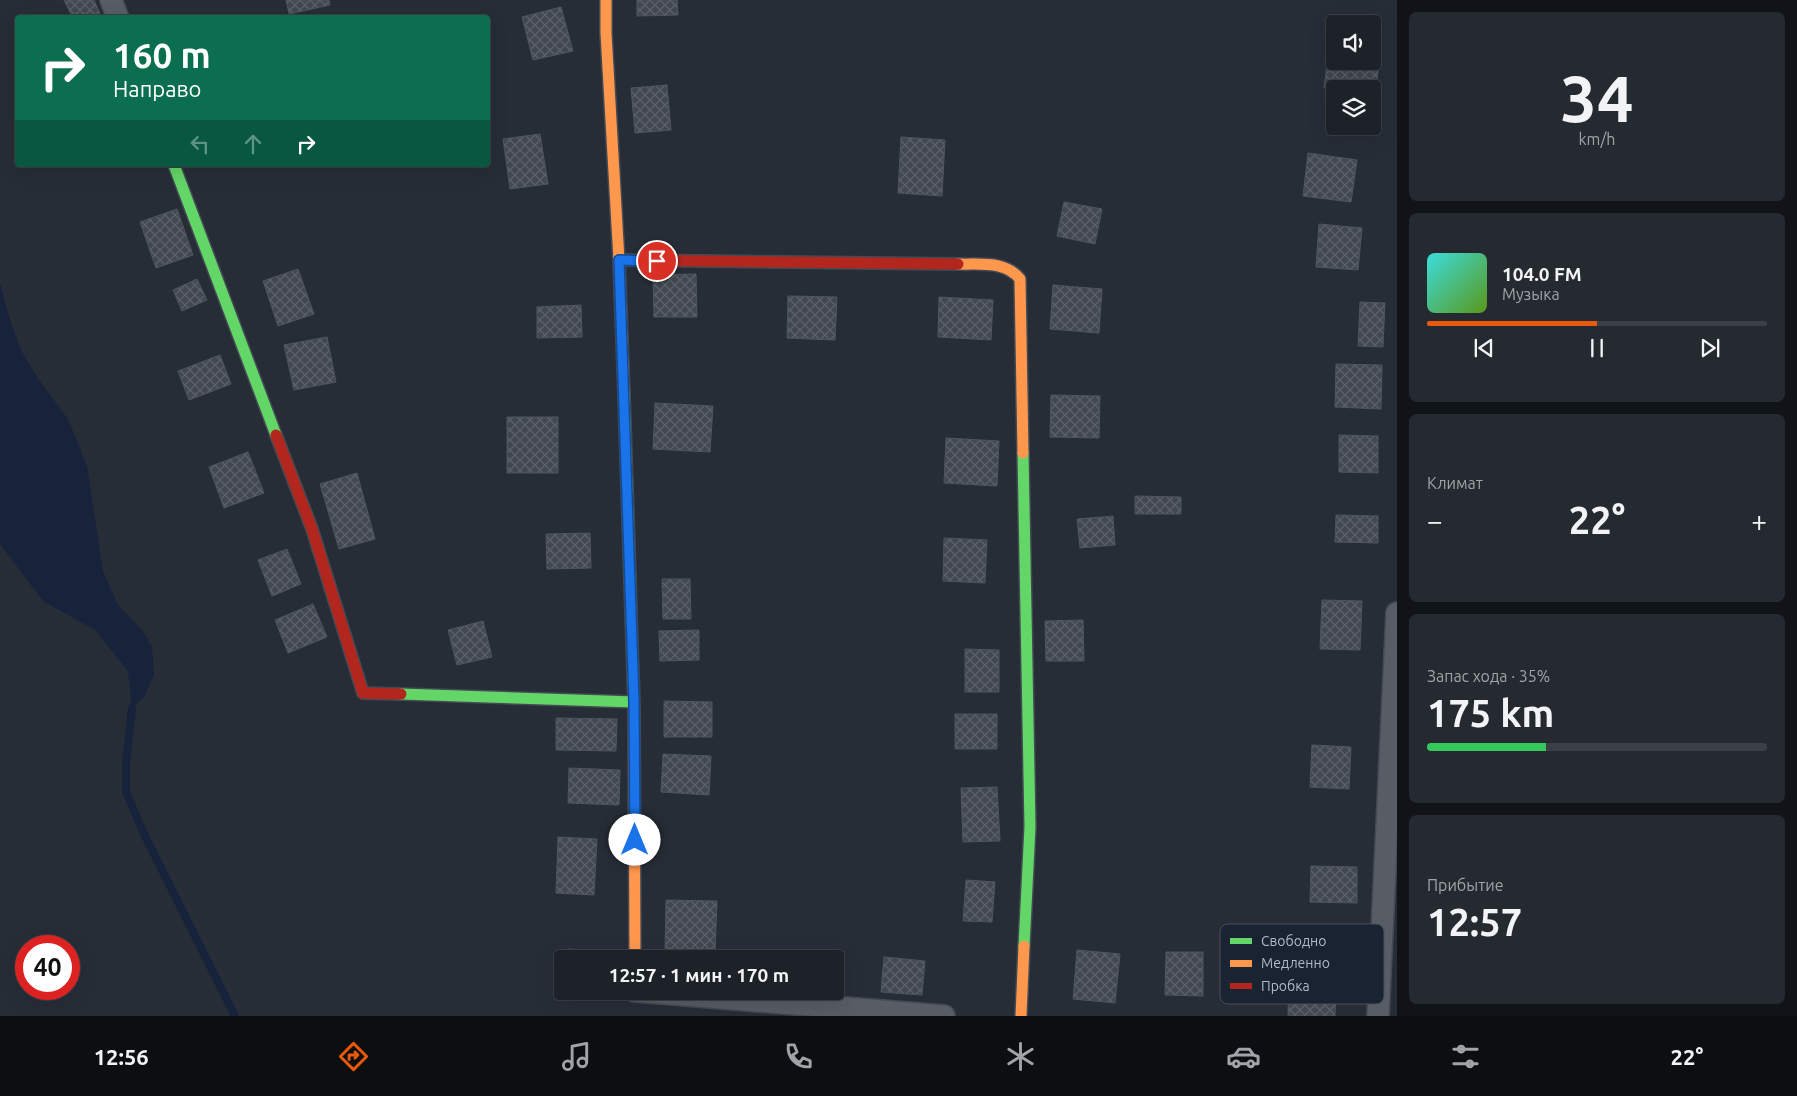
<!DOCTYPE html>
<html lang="ru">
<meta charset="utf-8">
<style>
:root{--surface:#1d2229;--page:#252a31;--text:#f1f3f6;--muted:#a0a4a8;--line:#3b3f46;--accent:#ea580c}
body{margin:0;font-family:Ubuntu,sans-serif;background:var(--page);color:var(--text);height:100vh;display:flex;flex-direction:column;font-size:19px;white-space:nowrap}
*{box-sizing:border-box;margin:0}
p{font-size:16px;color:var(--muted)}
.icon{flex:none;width:28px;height:28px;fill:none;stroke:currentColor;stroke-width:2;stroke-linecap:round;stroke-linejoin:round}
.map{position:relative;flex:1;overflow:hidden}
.drawer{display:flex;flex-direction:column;gap:12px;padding:12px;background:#101317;width:400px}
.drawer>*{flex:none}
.top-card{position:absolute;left:15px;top:15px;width:475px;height:152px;border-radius:5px;box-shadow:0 5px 20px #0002,0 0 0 1px var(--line);background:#0b6e4f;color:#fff;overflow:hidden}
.tools{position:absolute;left:1326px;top:15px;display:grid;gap:10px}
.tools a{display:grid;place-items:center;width:55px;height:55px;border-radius:5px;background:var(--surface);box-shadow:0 5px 20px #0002,0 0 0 1px var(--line);font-size:25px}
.speed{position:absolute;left:15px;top:935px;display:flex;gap:10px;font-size:25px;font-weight:700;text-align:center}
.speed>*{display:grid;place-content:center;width:65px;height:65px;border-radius:50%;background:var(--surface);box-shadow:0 5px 20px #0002,0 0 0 1px var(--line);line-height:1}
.speed .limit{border:8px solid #d22;background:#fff;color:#111}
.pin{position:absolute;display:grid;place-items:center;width:42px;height:42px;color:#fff;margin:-21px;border:2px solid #fff;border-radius:50%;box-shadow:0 1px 5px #0007}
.me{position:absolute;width:55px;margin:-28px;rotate:0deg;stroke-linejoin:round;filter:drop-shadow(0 0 4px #0008)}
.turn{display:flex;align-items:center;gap:18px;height:105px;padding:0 15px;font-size:22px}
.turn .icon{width:65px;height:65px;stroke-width:2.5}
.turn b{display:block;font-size:35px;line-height:42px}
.lanes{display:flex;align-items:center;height:48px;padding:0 15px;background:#0003;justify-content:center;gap:25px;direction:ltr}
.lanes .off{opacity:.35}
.big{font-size:38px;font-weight:600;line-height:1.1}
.drawer .tile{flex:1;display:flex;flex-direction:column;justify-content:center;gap:8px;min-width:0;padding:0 18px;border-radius:8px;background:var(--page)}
.drawer .dial{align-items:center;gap:0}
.dial b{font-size:65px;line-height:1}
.song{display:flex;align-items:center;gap:15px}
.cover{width:60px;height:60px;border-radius:8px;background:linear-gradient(135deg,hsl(180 70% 55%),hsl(90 70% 35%))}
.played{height:5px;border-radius:2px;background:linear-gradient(90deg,var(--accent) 50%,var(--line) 50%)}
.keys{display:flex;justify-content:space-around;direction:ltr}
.heat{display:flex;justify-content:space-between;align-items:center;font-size:28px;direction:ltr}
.charge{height:8px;border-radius:4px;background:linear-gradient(90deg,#34c759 35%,var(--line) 0)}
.trip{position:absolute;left:554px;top:950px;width:290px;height:50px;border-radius:5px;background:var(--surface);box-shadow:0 5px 20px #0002,0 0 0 1px var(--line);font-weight:600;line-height:50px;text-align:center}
.dock{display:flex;height:80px;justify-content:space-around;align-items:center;background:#0c0e10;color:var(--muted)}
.dock .icon{width:35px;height:35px}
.dock .current{color:var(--accent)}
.dock b{font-size:22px;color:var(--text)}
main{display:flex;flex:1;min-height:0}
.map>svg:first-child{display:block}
.water{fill:#16233b}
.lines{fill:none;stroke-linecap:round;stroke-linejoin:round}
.stream{stroke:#16233b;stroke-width:8}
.building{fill:url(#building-cross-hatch);stroke:#4f555f}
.street-casing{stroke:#444a53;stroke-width:24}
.fast-casing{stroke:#444a53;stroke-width:14}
.slow-casing{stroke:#444a53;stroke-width:14}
.jam-casing{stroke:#444a53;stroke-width:14}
.street{stroke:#585c64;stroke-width:21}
.fast{stroke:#63d668;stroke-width:11}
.slow{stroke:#ff974d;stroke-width:11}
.jam{stroke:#b3261e;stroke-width:11}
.route-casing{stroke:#114b97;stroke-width:12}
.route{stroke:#1a73e8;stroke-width:9}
.key{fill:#1a2332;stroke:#47505f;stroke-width:1}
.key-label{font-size:14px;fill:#b0b9c9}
</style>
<main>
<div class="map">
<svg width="1397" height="1016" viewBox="0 0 1397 1016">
<defs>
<pattern id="building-cross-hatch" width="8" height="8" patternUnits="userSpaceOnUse" patternTransform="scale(1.25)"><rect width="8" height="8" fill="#424851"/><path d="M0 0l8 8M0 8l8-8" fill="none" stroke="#5b6069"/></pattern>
</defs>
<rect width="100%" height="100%" fill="#272d37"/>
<path class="water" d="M0,283L10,320L21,350L39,380L68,419L87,466L103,571L118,605L143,631L152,647L154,675L144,697L132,708L128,671L95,630L43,601L0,544Z"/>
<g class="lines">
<path class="stream" d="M132,708L126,763V792L143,832L235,1016"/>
</g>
<path class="building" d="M64,0H94L102,18H73Z
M286,0H329L330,5L289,14Z
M637,0H677L678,15L637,16Z
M561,7L573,51L533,60L522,17Z
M1330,42H1335V61H1372V48L1381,49L1375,95L1372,94V89L1324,88Z
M667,85L671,130L635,133L631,88Z
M540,134L548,184L510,189L503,139Z
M901,137L945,140L942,196L898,193Z
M1308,153L1357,160L1351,202L1303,196Z
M1064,202L1102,209L1095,244L1057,236Z
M177,209L193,255L156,268L140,222Z
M1319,224L1362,228L1358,270L1316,267Z
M298,269L314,314L278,326L263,281Z
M696,274L697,317H654L653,275Z
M197,279L207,300L182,311L173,290Z
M1053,285L1102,289L1099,333L1050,329Z
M788,296L837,297L835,340L787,338Z
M939,297L993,300L991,340L938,337Z
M1360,302L1385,303L1383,347L1358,346Z
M581,305L582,337L537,338V307Z
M327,337L336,382L294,390L284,345Z
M220,355L231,384L189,400L178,371Z
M1336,364L1382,365L1381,409L1335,407Z
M1051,395L1100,396L1099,438L1050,437Z
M655,403L713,406L710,452L653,449Z
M507,417H558V473H507Z
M1339,435L1378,436V473L1339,472Z
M946,438L999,441L997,486L944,483Z
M248,452L264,493L224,508L209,467Z
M357,473L375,539L339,549L320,484Z
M1135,496L1181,497V514H1135Z
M1336,515L1378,516V543L1335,542Z
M1113,516L1115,545L1080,548L1077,519Z
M590,533L591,568L547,569L546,534Z
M944,538L987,540L985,583L943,581Z
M287,549L301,584L272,596L258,560Z
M662,579H690L691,619H663Z
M1322,600L1362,601L1360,650L1320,649Z
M313,604L327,637L288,653L275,620Z
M1083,620L1084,661H1046L1045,621Z
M483,621L492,657L457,665L448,630Z
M699,630V660L660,661L659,631Z
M965,649L999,650V692H965Z
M664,701L712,702V737H664Z
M955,714H997V749H955Z
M556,718L617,719L616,751L556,750Z
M1312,745L1351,747L1349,789L1310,787Z
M663,754L711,756L709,795L661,792Z
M569,768L620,770L619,805L568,803Z
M997,787L1000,841L963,842L961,788Z
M558,837L597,839L594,895L556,893Z
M1311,866L1357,867V903L1310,902Z
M966,880L995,882L992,922L963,921Z
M666,900L717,901L715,953L665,951Z
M568,949L609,951L608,959H567Z
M1077,950L1120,954L1115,1003L1073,999Z
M1166,952H1203V996L1165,995Z
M884,957L925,961L922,995L881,992Z
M1289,981L1336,982L1335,1016H1288Z
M566,991H607L606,999L565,997Z"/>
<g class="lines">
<defs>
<path id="street" d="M111,0L118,18
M635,991L944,1016
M1378,1016L1397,613"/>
<path id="fast" d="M174,165L276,435
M624,395L634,706
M1023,453L1030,827L1024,946
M401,694L634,702"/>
<path id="slow" d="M606,0V33L619,260L624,395
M958,264C980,265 1005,260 1020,279L1023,453
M634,706L635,959
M1021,1016L1024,946"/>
<path id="jam" d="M619,260L958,264
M276,435L312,529L363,693L401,694"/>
</defs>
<use href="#street" class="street-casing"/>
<use href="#fast" class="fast-casing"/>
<use href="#slow" class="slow-casing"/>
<use href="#jam" class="jam-casing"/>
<use href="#street" class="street"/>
<use href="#fast" class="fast"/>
<use href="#slow" class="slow"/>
<use href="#jam" class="jam"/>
</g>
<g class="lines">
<defs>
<path id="route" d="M635,840L634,702L619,260L657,261"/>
</defs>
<use href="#route" class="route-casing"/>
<use href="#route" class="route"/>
</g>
<rect x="1220" y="924" width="164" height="80" rx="8" class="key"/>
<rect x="1230" y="938" width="22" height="6" fill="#63d668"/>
<rect x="1230" y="960" width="22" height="7" fill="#ff974d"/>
<rect x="1230" y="983" width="22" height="6" fill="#b3261e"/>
<g class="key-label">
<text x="1261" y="946">Свободно</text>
<text x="1261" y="968">Медленно</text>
<text x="1261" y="991">Пробка</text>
</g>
</svg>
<div class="tools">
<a><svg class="icon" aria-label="sound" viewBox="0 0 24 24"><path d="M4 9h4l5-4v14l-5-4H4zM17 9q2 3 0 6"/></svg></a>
<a><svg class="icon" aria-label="layers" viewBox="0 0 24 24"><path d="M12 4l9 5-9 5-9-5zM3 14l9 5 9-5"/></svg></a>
</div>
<div class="speed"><div class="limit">40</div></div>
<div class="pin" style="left:657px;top:261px;background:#d93025"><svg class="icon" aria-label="arrive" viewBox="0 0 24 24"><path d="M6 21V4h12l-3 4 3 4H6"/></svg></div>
<svg class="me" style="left:635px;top:840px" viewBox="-20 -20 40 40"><circle r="19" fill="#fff"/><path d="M0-13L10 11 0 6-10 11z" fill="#1a73e8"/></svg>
<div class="trip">12:57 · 1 мин · 170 m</div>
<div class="top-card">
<div class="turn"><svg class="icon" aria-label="right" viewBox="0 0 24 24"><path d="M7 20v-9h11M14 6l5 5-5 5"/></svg><div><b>160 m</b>Направо</div></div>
<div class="lanes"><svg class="icon off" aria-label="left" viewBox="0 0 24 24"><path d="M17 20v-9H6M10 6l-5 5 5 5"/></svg><svg class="icon off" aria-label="ahead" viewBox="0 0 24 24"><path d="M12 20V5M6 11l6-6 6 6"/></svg><svg class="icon" aria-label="right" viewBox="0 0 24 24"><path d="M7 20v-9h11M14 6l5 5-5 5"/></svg></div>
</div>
</div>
<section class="drawer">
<div class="tile dial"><b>34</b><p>km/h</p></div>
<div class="tile">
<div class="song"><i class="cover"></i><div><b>104.0 FM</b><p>Музыка</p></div></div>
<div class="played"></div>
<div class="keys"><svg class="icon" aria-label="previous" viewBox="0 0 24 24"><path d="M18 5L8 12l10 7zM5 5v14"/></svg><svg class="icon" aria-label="pause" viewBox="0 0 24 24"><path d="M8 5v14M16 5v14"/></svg><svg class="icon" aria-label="next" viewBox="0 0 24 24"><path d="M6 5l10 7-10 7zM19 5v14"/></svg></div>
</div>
<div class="tile"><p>Климат</p>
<div class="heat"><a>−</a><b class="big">22°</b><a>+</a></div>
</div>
<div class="tile"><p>Запас хода · 35%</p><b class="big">175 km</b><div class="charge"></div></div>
<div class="tile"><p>Прибытие</p><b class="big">12:57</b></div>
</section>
</main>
<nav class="dock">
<b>12:56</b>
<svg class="icon current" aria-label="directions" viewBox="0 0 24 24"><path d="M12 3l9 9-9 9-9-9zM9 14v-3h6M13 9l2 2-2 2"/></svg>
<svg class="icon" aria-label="music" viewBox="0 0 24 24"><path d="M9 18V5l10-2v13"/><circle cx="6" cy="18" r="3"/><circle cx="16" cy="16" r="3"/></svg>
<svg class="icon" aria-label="phone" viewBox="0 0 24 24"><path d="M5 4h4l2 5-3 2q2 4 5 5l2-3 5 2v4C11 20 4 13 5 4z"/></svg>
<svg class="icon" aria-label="climate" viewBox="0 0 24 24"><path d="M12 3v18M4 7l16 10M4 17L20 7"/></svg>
<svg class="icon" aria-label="car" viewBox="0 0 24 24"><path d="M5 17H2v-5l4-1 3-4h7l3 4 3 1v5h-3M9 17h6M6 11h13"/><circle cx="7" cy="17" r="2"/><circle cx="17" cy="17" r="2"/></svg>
<svg class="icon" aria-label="filters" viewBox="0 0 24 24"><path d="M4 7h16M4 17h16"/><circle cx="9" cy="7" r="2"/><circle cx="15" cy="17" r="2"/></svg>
<b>22°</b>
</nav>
